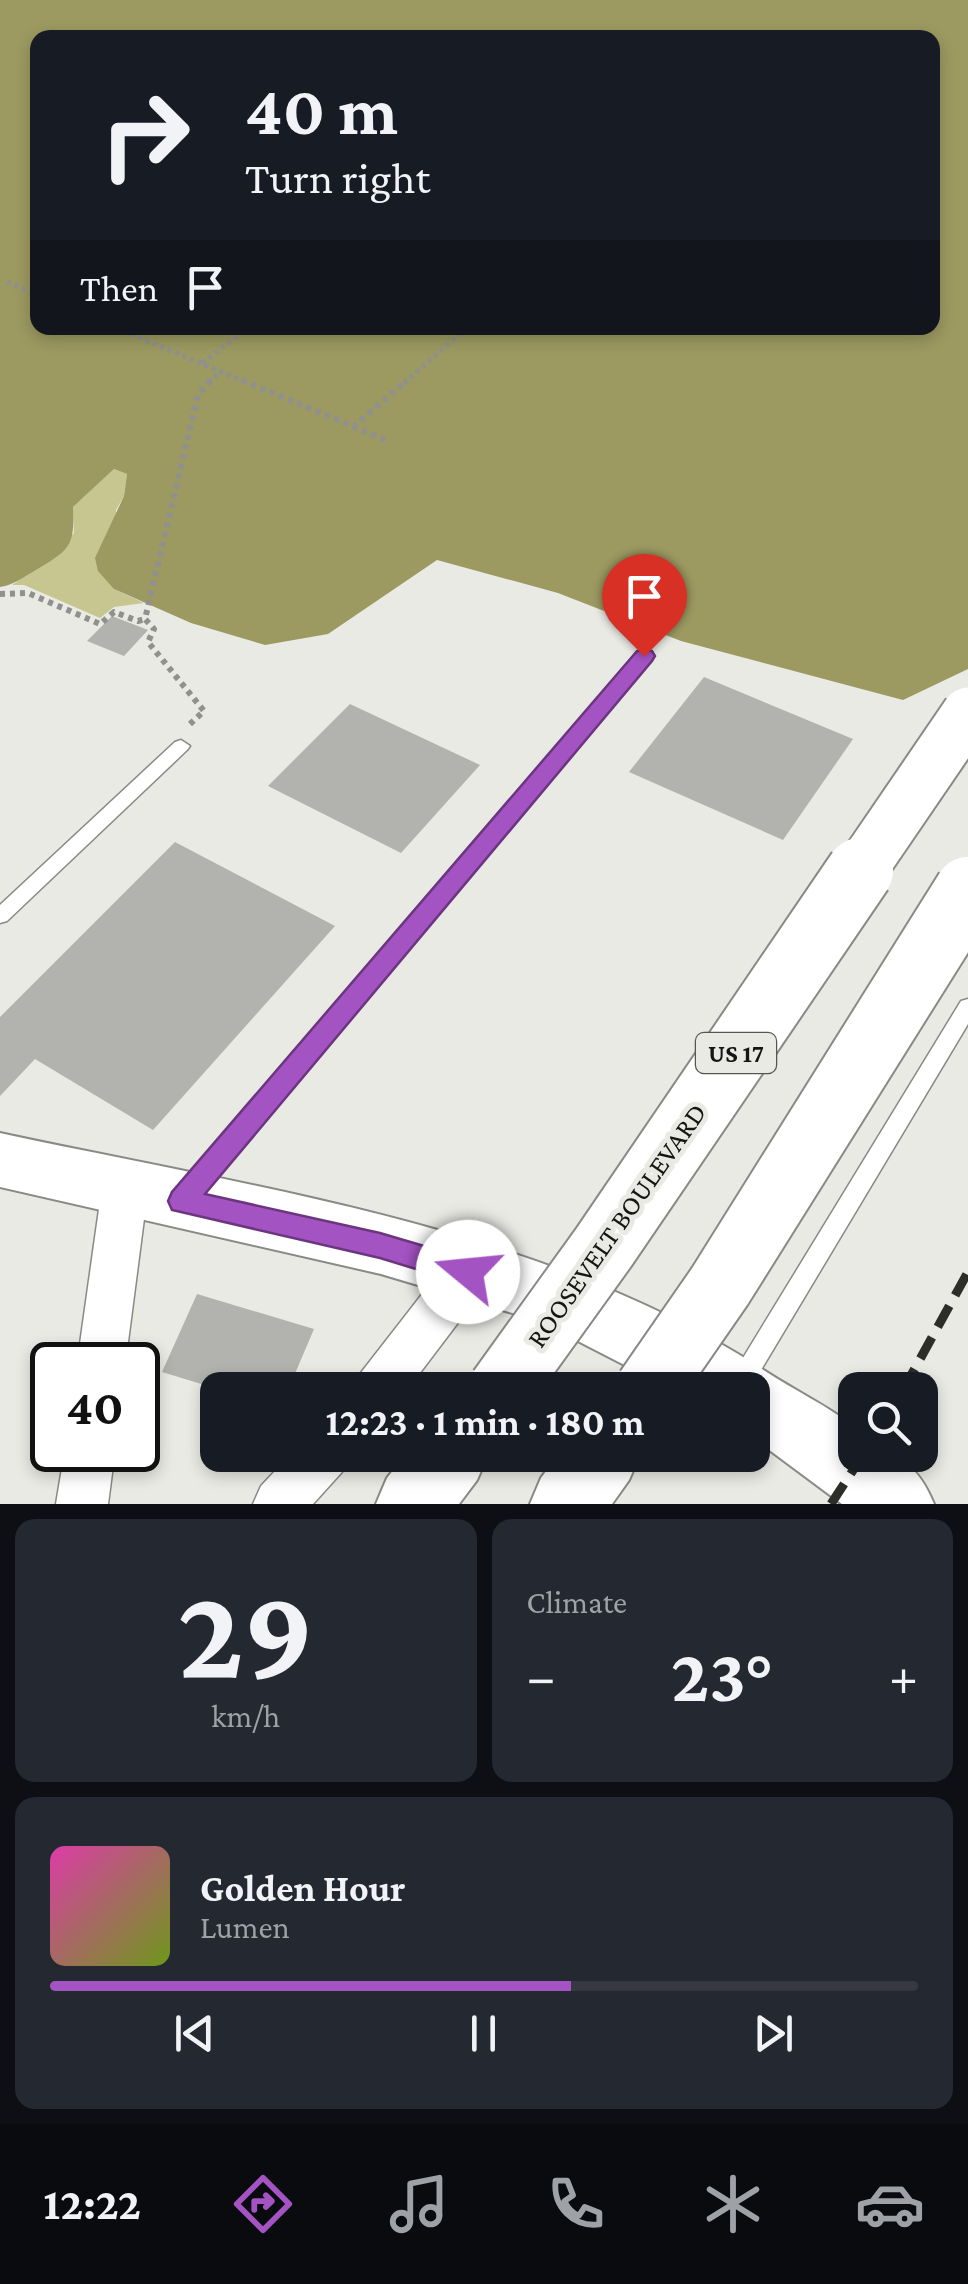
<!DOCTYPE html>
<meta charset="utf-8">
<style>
:root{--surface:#171b24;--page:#242831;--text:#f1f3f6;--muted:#9ea1a6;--line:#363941;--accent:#a453c3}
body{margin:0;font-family:"Crimson Pro",serif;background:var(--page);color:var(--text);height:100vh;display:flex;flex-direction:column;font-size:38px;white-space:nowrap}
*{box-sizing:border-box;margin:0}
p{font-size:32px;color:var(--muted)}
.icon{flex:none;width:55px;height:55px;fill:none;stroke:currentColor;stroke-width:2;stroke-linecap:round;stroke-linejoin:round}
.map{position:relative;height:1504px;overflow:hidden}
.drawer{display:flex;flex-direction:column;gap:15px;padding:15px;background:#0d0f14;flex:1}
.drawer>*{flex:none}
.top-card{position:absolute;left:30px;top:30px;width:910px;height:305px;border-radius:20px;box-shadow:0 5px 15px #0003;background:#171b24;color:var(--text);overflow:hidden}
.fabs{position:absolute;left:838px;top:1372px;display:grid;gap:20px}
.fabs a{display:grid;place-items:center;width:100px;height:100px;border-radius:20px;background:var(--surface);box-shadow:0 5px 15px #0003;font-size:50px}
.speed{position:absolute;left:30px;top:1342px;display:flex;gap:20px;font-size:50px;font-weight:700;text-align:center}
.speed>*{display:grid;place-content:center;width:130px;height:130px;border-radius:50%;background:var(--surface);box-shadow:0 5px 15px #0003;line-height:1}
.speed .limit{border:5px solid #111;border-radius:15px;background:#fff;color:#111}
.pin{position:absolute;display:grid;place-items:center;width:85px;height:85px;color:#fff;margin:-102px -42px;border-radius:50% 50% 50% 0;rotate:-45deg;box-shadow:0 0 10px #0007}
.pin .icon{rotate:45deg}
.me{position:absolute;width:110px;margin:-55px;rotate:287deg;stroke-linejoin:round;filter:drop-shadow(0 0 8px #0008)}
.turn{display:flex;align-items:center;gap:35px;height:210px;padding:0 50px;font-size:45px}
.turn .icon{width:130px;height:130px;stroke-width:2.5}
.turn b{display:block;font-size:70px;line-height:85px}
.then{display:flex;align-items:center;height:95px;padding:0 50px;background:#0003;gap:20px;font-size:38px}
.big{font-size:75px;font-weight:700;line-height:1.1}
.drawer .widget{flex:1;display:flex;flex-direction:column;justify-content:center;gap:15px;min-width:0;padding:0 35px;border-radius:20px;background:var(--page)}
.drawer .dial{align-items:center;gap:0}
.dial b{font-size:130px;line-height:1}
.song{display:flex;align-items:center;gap:30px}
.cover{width:120px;height:120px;border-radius:15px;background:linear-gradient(135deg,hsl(320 70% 55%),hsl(80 70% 35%))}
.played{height:10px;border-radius:5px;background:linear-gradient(90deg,var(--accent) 60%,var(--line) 60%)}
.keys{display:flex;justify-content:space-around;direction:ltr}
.heat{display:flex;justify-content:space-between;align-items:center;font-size:55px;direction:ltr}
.drawer .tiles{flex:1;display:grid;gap:15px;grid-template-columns:1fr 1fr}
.widget:last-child{grid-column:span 2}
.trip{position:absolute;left:200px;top:1372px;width:570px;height:100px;border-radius:20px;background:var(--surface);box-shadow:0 5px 15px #0003;font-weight:700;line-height:100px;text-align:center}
.tabs{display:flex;height:160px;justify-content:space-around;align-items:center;background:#090b0e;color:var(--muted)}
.tabs .icon{width:70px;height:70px}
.tabs .on{color:var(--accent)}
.tabs b{font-size:45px;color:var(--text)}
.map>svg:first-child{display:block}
.green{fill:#c7c590}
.water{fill:#9c9961;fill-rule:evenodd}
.building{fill:#b2b2ae}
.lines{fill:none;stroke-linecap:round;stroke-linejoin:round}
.lane-casing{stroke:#898985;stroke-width:3}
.street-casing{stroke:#898985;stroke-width:3}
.secondary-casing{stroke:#898985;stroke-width:4}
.highway-casing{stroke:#898985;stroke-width:4}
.path-far1{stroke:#90908d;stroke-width:5;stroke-dasharray:4 4;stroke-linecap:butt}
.path{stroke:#90908d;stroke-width:6;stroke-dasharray:5 5;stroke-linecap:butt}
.lane{fill:#fff;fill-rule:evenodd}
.street{fill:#fff;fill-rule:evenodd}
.secondary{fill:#fff;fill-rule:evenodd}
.highway{fill:#fff;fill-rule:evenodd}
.rail{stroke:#2d2d2a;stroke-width:9;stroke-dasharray:24 12;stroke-linecap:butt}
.highway-bridge-far1-casing{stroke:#898985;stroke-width:55;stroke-linecap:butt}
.highway-bridge-casing{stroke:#898985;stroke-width:70;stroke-linecap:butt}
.highway-bridge-far1{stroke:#fff;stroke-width:51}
.highway-bridge{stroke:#fff;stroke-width:66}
.route{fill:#a453c3;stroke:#6b367f;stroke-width:2.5}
.labels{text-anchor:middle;stroke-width:10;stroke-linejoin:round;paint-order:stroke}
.shield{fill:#eaeae5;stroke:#555552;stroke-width:2.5}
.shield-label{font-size:25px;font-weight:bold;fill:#151513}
.street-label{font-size:28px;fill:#151513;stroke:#eaeae5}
</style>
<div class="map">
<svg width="968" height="1504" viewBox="0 0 968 1504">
<rect width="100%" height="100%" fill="#eaeae5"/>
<path class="green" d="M114,469L127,474L124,496L116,510L114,589L144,603L114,607L100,618L24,585H12L36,570L74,533L73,507Z"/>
<path class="water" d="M0,0H968V669L903,700L681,641L558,593L437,560L328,634L265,645L191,623L114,589L98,571L95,558L124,496L127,474L114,469L73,507C75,547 69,550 36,570C24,577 14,585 0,587ZM38,38H932V328H38Z"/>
<path class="building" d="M112,616L148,630L124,656L87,641Z
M704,677L853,739L783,840L629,772Z
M350,704L480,765L401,853L268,786Z
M175,842L335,926L153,1130L35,1059L0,1096V1017Z
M197,1294L314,1329L288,1390H221L162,1372Z"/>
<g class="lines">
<defs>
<path id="lane" d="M644,650L650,652L652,656L650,660L196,1200L189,1202L182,1200L178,1193L182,1186L638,652Z
M181,740L190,746L187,750L7,921L0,923V905L175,742Z
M968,999V1024L749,1390H731L729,1384L732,1376L961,1001Z"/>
<path id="street" d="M125,1168L141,1174L148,1188L125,1365H77L102,1188L109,1174Z
M468,1251L485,1257L491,1272L485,1287L407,1390H353L360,1374L451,1257Z
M65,1450H115L108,1504H56Z
M290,1455H349L342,1472L313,1504H253L261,1486Z"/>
<path id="secondary" d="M0,1133C254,1188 546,1227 765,1371C794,1390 826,1405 855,1427V1455C899,1455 916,1461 934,1504H842L752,1437V1390H673L539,1321L381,1274L0,1187Z"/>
<path id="highway" d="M405,1455H488L477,1480L459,1504H376L387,1478Z
M558,1455H640L629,1480L612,1504H530L541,1478Z"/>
</defs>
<use href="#lane" class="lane-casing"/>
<use href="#street" class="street-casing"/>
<use href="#secondary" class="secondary-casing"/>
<use href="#highway" class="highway-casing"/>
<path class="path-far1" d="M7,282L38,295
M116,328L248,383
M202,363L248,328
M209,383L220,371
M404,383L467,328"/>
<path class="path" d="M242,380L390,442
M353,427L407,380
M0,594L28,593L100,624L114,612L138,621L145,619
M190,724L204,711L148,642L154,629L145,619L198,395L211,380"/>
<use href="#lane" class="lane"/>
<use href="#street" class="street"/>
<use href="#secondary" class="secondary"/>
<use href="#highway" class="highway"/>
<path class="rail" d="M903,1390L968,1272
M831,1504L863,1455"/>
<defs>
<path id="highway-bridge-far1" d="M858,874L968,713"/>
<path id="highway-bridge" d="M501,1390L604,1247L860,871
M648,1390L720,1286L968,890"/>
</defs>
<use href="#highway-bridge-far1" class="highway-bridge-far1-casing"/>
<use href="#highway-bridge" class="highway-bridge-casing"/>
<use href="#highway-bridge-far1" class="highway-bridge-far1"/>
<use href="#highway-bridge" class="highway-bridge"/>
</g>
<path class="route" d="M644,649L652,651L655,656L652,661L205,1194L380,1233L468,1259L478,1263L482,1272L478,1281L468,1285L380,1258L172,1210L168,1201L172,1192L637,651Z"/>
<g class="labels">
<rect class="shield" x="696" y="1033" width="80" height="40" rx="8"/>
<g class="shield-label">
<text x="736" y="1062">US 17</text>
</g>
<g class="street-label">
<text transform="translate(616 1225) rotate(-55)" y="10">ROOSEVELT BOULEVARD</text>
</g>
</g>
</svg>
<div class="fabs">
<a><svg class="icon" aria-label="search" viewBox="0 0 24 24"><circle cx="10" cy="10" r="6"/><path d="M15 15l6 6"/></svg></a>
</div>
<div class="speed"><div class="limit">40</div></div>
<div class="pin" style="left:644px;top:656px;background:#d93025"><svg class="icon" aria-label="arrive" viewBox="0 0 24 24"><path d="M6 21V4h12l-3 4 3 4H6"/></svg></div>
<svg class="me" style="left:468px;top:1272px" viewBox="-20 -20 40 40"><circle r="19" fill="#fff"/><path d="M0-13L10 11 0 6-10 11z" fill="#a453c3"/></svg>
<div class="trip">12:23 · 1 min · 180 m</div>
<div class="top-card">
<div class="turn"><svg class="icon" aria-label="right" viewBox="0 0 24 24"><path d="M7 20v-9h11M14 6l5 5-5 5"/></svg><div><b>40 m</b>Turn right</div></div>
<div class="then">Then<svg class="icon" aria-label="arrive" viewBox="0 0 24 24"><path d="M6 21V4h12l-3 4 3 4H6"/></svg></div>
</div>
</div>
<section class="drawer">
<div class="tiles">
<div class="widget dial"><b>29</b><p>km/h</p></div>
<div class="widget"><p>Climate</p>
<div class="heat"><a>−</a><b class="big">23°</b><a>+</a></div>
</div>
<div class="widget">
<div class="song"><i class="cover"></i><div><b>Golden Hour</b><p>Lumen</p></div></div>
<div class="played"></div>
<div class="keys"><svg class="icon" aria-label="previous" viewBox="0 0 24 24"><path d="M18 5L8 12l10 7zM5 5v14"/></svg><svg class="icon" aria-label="pause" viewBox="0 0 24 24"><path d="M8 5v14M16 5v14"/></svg><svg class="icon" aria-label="next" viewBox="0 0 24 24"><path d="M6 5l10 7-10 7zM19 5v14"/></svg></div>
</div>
</div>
</section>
<nav class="tabs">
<b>12:22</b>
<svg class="icon on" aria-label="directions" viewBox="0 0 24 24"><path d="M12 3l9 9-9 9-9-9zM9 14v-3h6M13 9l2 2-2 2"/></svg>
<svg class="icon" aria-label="music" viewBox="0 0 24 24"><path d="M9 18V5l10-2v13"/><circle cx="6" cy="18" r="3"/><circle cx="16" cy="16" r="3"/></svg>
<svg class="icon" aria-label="phone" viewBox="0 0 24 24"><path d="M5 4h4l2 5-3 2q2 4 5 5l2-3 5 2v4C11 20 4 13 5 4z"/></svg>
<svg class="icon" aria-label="climate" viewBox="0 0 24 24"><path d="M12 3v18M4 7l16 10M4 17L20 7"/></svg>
<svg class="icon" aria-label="car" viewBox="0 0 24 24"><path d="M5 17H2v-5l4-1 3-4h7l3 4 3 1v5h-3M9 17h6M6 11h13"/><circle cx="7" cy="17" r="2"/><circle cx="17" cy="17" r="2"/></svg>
</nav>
